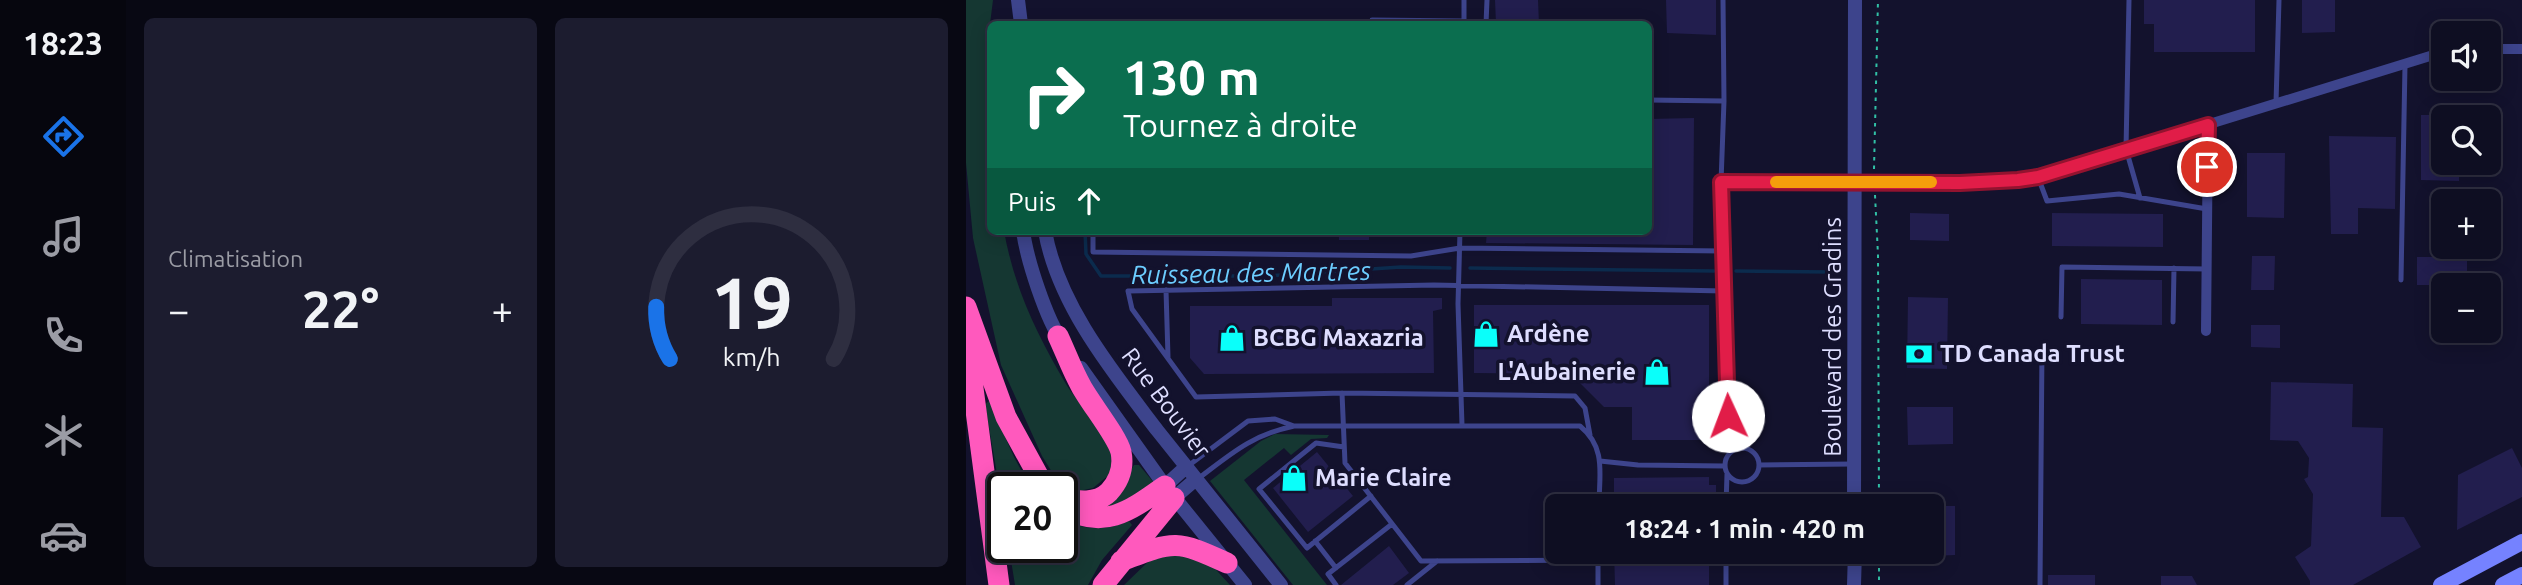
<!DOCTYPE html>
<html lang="fr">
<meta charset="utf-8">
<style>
:root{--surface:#0e0e22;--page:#1c1c2f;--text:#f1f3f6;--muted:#9b9ca5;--line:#2e2e40;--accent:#1a73e8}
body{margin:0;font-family:Ubuntu,sans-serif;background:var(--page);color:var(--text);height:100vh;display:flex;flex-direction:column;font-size:26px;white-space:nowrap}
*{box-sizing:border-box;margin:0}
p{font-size:23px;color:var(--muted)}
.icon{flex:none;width:38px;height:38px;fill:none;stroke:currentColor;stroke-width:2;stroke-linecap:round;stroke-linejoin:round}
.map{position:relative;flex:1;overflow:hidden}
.panel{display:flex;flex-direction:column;gap:18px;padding:18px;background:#080813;width:840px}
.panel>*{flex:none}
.hud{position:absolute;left:21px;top:21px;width:665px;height:214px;border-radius:10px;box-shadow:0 4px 18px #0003,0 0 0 2px var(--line);background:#0b6e4f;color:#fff;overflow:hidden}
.fabs{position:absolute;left:1465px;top:21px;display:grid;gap:14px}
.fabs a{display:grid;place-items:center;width:70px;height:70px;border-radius:10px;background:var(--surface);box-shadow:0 4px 18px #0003,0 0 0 2px var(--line);font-size:35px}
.speed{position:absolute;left:21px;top:472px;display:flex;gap:14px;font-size:35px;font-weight:700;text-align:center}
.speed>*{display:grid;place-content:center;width:91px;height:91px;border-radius:50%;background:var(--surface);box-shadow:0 4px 18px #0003,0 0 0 2px var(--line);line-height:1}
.speed .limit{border:4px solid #111;border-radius:10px;background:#fff;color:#111}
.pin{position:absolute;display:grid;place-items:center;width:60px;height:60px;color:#fff;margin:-30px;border:4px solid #fff;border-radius:50%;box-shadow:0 2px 7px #0007}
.me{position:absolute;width:77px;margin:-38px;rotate:358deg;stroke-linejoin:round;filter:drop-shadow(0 0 5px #0008)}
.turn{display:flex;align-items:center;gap:24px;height:147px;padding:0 21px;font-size:32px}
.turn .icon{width:91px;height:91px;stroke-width:2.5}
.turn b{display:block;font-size:49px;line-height:60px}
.then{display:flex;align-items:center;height:66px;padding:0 21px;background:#0003;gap:14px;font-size:26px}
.big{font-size:52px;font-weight:700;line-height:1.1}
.panel .card{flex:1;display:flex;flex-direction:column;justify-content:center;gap:10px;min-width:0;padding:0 24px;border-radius:10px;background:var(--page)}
.panel .dial{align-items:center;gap:0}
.dial svg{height:182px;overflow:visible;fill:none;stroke:var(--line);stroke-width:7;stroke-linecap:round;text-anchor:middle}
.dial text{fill:var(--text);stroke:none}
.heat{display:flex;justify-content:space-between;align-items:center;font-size:38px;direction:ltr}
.panel .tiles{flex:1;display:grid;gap:18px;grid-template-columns:repeat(2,1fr)}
.trip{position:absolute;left:579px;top:494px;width:399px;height:70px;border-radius:10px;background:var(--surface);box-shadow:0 4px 18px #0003,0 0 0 2px var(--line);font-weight:700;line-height:70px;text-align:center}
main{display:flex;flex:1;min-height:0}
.tab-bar{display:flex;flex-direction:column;width:126px;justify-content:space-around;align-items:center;background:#06060e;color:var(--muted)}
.tab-bar .icon{width:49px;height:49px}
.tab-bar .selected{color:var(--accent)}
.tab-bar b{font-size:32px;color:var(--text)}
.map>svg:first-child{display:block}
.green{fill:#153732}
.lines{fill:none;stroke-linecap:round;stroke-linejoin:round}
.stream{stroke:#0b2b4d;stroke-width:3.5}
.building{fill:#221e4e}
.path{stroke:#31c0a6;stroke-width:2;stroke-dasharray:3.5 5;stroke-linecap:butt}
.service{stroke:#3d448c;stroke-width:5}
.minor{stroke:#3d448c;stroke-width:10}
.tertiary{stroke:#3d448c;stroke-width:14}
.secondary{stroke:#7582ff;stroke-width:16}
.motorway{stroke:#ff59bd;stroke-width:21}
.route-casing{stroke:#92132f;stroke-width:18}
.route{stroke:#e11d48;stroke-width:12}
.slow{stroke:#f59e0b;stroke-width:12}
.labels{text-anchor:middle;stroke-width:7;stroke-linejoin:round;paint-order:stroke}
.poi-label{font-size:24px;font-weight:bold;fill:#dedeff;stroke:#13122d;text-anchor:start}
.street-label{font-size:24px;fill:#dedeff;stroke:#13122d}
.water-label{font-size:26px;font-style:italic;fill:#6ccdff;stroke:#13122d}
</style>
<main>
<nav class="tab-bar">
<b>18:23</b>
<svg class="icon selected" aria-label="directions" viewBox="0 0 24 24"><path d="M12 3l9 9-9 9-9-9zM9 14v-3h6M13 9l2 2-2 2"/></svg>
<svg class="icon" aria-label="music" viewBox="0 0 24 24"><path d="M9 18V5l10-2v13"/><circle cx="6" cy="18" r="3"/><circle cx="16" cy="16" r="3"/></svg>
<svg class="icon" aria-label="phone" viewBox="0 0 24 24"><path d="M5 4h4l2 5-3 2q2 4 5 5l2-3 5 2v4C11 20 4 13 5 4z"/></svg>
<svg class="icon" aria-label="climate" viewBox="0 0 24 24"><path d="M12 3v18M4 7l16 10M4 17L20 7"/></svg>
<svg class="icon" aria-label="car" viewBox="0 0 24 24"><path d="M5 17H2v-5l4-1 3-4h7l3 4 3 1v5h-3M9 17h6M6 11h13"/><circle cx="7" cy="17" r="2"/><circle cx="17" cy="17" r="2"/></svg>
</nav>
<section class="panel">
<div class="tiles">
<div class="card"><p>Climatisation</p>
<div class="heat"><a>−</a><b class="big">22°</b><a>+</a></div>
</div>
<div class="card dial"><svg viewBox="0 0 100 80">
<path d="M14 69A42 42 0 1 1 86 69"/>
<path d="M14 69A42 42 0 0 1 8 46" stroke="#1a73e8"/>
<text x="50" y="56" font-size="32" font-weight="700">19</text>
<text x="50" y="72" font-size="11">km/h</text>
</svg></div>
</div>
</section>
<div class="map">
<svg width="1556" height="585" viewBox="0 0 1556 585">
<rect width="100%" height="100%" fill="#13122d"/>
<path class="green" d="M0,0H27L24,24V231H38C48,287 71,335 100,384C109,400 146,439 148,454C148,461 145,469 143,475L127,488L113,491L102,487L89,477L76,456L35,365L7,238L0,163Z
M23,401L48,457L65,488H37V509L19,404Z
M309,434L363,435L361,438L345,439L325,455L318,448L278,480L361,585H327L244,481L295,441Z
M168,465H173L189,484L164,504L140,508Z
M96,518C117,531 141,531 163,521L166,525L136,560L122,585H49L43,548H96Z
M198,553L242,561L264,585H158L186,558Z"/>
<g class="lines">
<path class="stream" d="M119,231L120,254L135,276H299L435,267L484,268
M504,268L748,271
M770,271L866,272"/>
</g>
<path class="building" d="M529,0H572L573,24H530Z
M700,0H750V35L701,33Z
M1178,0H1289V52H1188V24H1178Z
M1336,0H1369V32L1336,33Z
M1455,115H1477V163H1493V181L1455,180Z
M728,118L727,245L520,243L521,231H682V119Z
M1363,136L1430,137L1429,209L1392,208V234H1365Z
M1281,153H1319L1318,218L1281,217Z
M944,213L983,214V241L944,240Z
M1086,213L1197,214V247L1086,246Z
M373,231H403V240H373Z
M1286,256H1309L1308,290H1285Z
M1451,257H1479V260H1501V285H1451Z
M1115,279L1196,280V325L1115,324Z
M942,297L982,298L981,369L941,368Z
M366,298H476V309L467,311L468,373L238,374L224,358V306H366Z
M508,305H743V440H666V407H638L605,374L508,373Z
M1285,325H1314V348L1285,347Z
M1305,382L1387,384L1386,427L1417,428L1415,517H1438L1455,547L1387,585H1344V581L1329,557L1345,546L1347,494L1338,479L1342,477L1343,458L1332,441L1304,440Z
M941,407H987V444L942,445Z
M1546,448L1556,468V497L1491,530L1492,475Z
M351,452L387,496L342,532L307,488Z
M743,477V485H750V506H648V478Z
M966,506H989V555L966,556Z
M423,546L443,573L427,585H375Z
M648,551H743V585H649Z
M1082,575H1129V585H1082Z
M1195,576H1226L1231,585H1195Z"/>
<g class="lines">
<path class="path" d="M908,169L912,0
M909,195L912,255L913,506
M913,551V585"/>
<path class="service" d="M757,0L758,101L755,182L763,454
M1163,0L1160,149L1174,198
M406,20L498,21
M498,21V0
M520,24L521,0
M682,100L758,101
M1310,103L1313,0
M1072,177L1081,201L1153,194L1241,209
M755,182H887
M127,231V252L445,256L494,248L757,251
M494,231L492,304L496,425
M1435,280L1439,65
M200,290L202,357
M1095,317L1096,267L1241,269
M1207,322L1208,268
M376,393L379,463L455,561L632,560
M328,426H614C641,448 633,475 633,506
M624,435L619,408L609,396L376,393L230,397L166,309L162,291L468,285L758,291
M378,447L350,443L293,489L341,548L405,496
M759 465a17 17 0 1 1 34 0a17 17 0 1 1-34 0Z
M634,461L672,465L758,466
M793,465L888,464
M222,466L282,421L309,419L328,426C286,435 266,453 233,478
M760,506L761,474
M349,541L370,568
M370,585L362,574L426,524
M441,585L471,561
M632,585V551
M760,585V551
M1074,585L1076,348"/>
<path class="minor" d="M1522,49H1556
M890,182H1030L1072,177L1477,52
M1240,331L1242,125"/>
<path class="tertiary" d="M52,0L55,24
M57,231C61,260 80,319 97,343
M79,231C92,305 147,372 191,430C232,482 274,533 315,585
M115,368L199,486L279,585
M199,486L220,467
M208,498L230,479
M888,506L889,0
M888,585L889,551"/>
<path class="secondary" d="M1475,585L1556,542
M1537,585L1556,575"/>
<path class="motorway" d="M0,307L40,417L79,488
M0,335L33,585
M92,336C100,353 106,370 115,386C124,403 151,436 155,452C158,467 153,481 143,492C131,504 111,502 96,497
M96,507C138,531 164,511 199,486
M155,561C208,541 209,539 261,563
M137,585L208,498"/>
</g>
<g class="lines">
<defs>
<path id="route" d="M762,416L755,182L994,183L1052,180L1072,177L1242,125L1241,167"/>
</defs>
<use href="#route" class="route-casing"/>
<use href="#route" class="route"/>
<path class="slow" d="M810,182H965"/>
</g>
<defs>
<symbol id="shop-bare" viewBox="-9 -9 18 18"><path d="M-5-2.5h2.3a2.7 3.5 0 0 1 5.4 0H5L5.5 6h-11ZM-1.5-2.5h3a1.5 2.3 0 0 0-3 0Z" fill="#0afffa" stroke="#13122d" stroke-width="2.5" paint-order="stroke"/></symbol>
<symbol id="bank-bare" viewBox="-9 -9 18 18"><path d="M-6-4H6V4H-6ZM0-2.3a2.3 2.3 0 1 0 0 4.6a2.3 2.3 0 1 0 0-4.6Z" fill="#0afffa" stroke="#13122d" stroke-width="2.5" paint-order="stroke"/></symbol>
</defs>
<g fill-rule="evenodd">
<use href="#shop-bare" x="501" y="315" width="38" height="38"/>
<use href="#shop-bare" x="247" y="319" width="38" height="38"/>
<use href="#bank-bare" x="934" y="335" width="38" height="38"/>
<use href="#shop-bare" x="672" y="353" width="38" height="38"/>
<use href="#shop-bare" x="309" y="459" width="38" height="38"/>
</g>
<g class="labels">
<g class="poi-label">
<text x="541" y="342">Ardène</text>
<text x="287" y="346">BCBG Maxazria</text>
<text x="974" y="362">TD Canada Trust</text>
<text x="670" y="380" text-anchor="end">L'Aubainerie</text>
<text x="349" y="486">Marie Claire</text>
</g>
<g class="street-label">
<text transform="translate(867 337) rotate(-90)" y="8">Boulevard des Gradins</text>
<text transform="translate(200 403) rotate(53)" y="8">Rue Bouvier</text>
</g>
<g class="water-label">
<text transform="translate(285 273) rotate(-1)" y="9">Ruisseau des Martres</text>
</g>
</g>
</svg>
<div class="fabs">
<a><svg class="icon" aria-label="sound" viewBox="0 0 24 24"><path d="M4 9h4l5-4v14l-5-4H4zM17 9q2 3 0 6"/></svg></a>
<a><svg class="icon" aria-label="search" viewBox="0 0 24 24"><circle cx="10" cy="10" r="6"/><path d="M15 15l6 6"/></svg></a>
<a>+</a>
<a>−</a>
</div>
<div class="speed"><div class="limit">20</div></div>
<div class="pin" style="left:1241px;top:167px;background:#d93025"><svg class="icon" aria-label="arrive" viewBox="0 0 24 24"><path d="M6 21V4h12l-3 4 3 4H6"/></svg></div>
<svg class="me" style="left:762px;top:416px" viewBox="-20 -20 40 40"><circle r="19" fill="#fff"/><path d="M0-13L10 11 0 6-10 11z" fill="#e11d48"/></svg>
<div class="trip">18:24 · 1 min · 420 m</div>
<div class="hud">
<div class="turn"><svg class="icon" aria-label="right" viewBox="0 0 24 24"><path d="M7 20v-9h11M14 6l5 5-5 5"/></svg><div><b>130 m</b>Tournez à droite</div></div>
<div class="then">Puis<svg class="icon" aria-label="ahead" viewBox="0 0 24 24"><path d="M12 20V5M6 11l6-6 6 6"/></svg></div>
</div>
</div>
</main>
